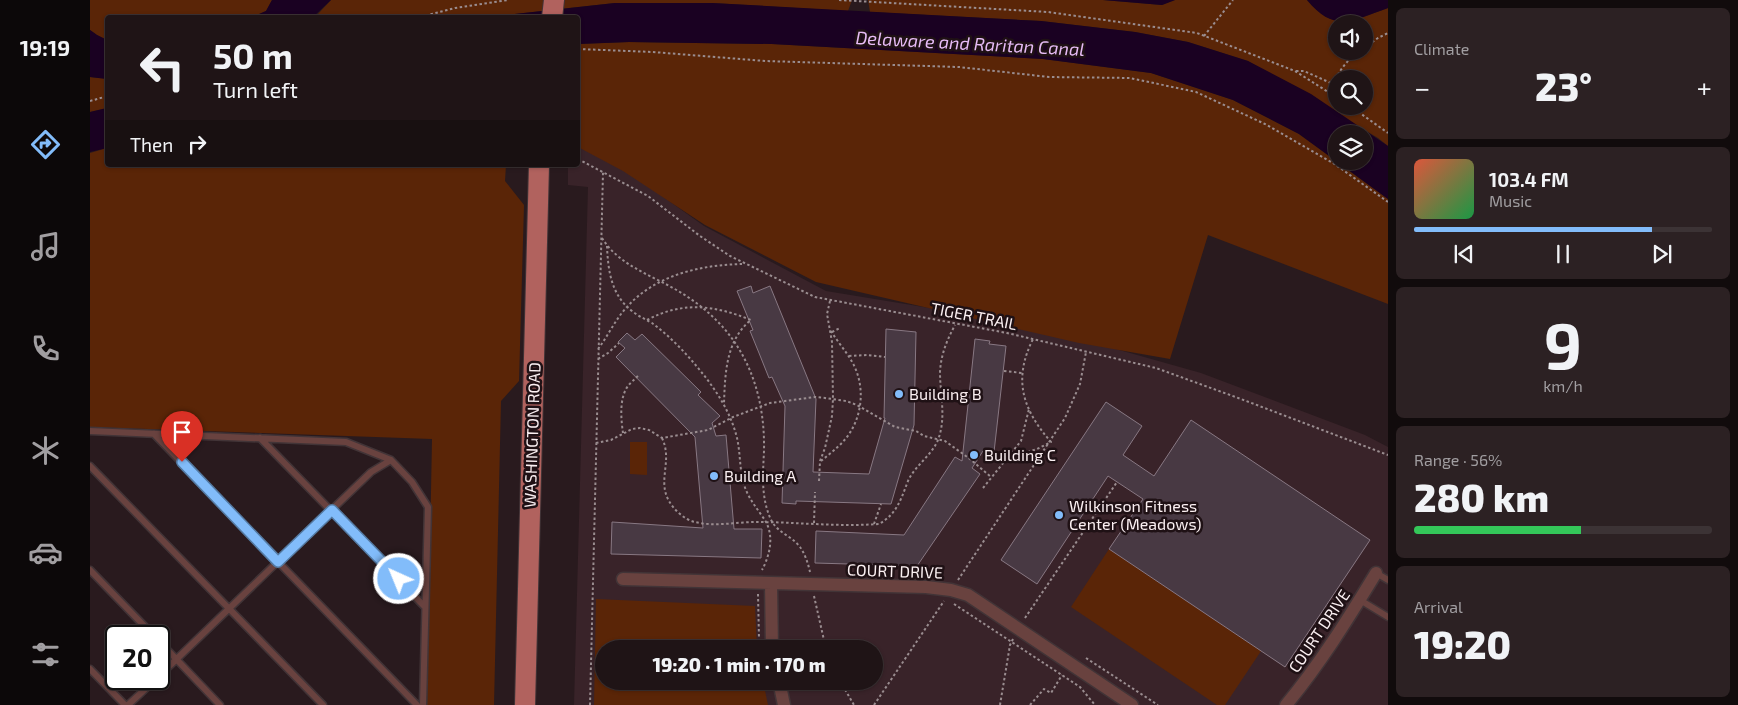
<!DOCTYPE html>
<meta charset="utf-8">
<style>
:root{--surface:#1f1416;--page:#2c2123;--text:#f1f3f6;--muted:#a19ea1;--line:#3c3335;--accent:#82bcfa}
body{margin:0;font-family:"Exo 2",sans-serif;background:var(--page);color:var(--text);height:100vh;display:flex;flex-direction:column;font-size:19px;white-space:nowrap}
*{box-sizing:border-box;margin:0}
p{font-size:16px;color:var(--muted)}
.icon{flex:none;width:28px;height:28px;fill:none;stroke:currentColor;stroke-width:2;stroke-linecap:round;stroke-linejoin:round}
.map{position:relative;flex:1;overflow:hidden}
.drawer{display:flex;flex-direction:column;gap:8px;padding:8px;background:#110b0c;width:350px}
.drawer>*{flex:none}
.top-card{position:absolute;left:15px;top:15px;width:475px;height:152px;border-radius:5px;box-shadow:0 1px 4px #0004,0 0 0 1px var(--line);background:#1f1416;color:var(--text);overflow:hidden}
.buttons{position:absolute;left:1238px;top:15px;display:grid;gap:10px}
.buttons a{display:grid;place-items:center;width:45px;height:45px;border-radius:50%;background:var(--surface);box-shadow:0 1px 4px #0004,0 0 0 1px var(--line);font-size:25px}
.speed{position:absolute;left:15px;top:625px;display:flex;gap:10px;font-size:25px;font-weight:700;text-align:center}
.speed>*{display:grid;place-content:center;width:65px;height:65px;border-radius:50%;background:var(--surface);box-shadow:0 1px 4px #0004,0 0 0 1px var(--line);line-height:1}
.speed .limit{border:2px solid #111;border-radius:8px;background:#fff;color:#111}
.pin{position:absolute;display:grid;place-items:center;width:42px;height:42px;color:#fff;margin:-51px -21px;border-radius:50% 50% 50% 0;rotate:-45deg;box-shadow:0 0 5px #0007}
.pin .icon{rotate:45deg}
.me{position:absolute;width:55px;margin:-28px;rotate:316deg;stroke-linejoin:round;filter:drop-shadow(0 0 4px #0008)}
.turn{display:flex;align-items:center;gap:18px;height:105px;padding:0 25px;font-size:22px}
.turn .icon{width:65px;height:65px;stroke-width:2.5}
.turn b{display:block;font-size:35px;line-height:42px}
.then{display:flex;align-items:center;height:48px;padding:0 25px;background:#0003;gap:10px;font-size:19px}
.big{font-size:38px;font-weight:800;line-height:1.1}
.drawer .tile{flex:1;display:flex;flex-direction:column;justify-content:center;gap:8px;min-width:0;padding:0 18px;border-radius:8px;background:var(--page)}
.drawer .dial{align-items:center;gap:0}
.dial b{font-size:65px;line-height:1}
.song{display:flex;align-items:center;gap:15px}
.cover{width:60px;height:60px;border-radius:8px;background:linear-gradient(135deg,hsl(10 70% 55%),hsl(140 70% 35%))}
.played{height:5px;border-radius:2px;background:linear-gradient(90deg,var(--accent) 80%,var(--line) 80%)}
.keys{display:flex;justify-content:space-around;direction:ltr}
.heat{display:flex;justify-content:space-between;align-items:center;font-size:28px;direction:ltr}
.charge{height:8px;border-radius:4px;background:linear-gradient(90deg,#34c759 56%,var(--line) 0)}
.trip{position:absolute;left:505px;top:640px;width:288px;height:50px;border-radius:25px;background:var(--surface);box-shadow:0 1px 4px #0004,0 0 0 1px var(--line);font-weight:800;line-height:50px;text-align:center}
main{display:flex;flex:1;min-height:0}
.tab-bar{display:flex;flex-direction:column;width:90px;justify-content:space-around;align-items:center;background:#0c0809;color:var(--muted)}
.tab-bar .icon{width:35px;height:35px}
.tab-bar .active{color:var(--accent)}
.tab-bar b{font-size:22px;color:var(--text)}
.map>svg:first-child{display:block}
.built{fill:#392329;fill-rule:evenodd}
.green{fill:#5a2507;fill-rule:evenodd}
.water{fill:#1a0122}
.building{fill:#483943;stroke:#887883}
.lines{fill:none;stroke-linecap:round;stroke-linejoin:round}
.service-casing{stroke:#423437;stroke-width:9}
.minor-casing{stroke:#423437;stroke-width:15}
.primary-casing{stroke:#423437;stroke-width:22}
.path{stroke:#9a8d90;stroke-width:2;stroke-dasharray:2.5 2.5;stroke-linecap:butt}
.service{stroke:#69423f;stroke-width:6}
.minor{stroke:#69423f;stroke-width:12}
.primary{stroke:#b1625e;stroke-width:20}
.route-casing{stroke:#547aa2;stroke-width:12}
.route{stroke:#82bcfa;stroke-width:9}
.poi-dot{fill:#82bcfa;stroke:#1f1115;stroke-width:2}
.labels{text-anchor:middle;stroke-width:5;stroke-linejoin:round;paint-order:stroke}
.street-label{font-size:16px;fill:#fbf0f2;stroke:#1f1115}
.poi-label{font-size:16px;fill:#fbf0f2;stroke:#1f1115;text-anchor:start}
.water-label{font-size:18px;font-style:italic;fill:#e6bbf5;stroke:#1f1115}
</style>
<main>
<nav class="tab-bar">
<b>19:19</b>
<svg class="icon active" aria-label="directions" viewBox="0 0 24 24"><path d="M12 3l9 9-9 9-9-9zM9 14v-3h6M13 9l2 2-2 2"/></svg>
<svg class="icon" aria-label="music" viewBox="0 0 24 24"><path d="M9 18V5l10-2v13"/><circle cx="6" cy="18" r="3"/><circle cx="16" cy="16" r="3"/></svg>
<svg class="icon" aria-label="phone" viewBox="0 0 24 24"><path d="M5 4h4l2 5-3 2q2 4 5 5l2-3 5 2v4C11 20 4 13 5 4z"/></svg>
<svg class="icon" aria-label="climate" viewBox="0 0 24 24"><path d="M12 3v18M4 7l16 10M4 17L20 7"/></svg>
<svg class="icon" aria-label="car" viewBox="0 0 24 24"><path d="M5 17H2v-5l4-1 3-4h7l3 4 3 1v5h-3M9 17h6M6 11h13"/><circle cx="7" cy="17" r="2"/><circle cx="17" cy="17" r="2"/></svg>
<svg class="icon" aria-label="filters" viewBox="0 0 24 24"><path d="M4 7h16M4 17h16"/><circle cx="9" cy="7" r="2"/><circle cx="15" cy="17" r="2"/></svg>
</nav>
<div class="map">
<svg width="1298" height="705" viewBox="0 0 1298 705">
<rect width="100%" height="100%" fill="#291a1e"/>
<path class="built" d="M488,140L516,156L614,226L736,291L937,324L1111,373L1275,435L1298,447V705H484L498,187L478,185V165H488ZM514,649H784V681H514Z"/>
<path class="green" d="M0,0H182L176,11L162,17L18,18L17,40L7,35L0,30Z
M241,0H762L758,11L622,3H525L388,18H230L228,14Z
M778,0H1013L1072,5L1085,0H1217C1246,34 1263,20 1298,8V146L1288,138L1158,61L1098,42L1045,32L951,21L780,12ZM1246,24H1274V51H1246ZM1246,79H1274V106H1246Z
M539,42L682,44L953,59L1061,73L1143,100L1209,134L1298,199V304L1118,235L1080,359L989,343L726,282L615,225L533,171L488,147V44Z
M0,77L18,79L17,108L0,112Z
M17,148L18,165H416L415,181L434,205L429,381L411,401L404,705H337L342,439L0,427V153Z
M540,442H557V475L540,474Z
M1019,549L1171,651L1135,705H1127L981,607Z
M506,599L665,606L667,649H514V681H673L678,705H504Z"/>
<path class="water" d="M182,0H241L223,17H162L176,11Z
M1013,0H1085L1072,5Z
M1217,0H1298V8C1263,20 1245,34 1217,0Z
M525,3H622L951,21L1045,32L1098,42L1158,61L1221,94L1298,146V199L1246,161H1274V134H1246V161L1209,134L1143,100L1061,73L953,59L682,44L539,42L488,44V18H388Z
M0,30L7,35L17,40V79L0,77Z
M17,108V148L0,152V112Z"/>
<path class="building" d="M661,286L663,293L680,286L726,399L723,472L779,474L795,418H794L796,329L826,332L824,425L801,504L706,501V504L692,503L695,406L682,377L679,378L669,353L660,331L663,330L647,291Z
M537,333L545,340L552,334L611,392L608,395L630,416L622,423L626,436L636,435L644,529H672L671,558L521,554L522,522L613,528L605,437L526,357L535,348L528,342Z
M885,339L900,341L899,344L916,346L904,452L893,451L882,468L890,474L827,566L725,563L726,531L814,535L865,457L872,461Z
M1016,402L1052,426L1033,455L1064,476L1101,420L1280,540L1195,667L1019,549L1053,499L1018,476L947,584L911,560Z"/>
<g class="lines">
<defs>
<path id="service" d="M0,431L256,442L301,460L322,482L338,507L333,705
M64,434L327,705
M170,438L335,607
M0,466L233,705
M0,570L64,636
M1286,573L1298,580
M1270,600L1298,617
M69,641L130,705
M0,669L35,705
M69,676L281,472L301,460
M38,705L66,679"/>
<path id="minor" d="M533,579L836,587L861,590L878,595L1042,705
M681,584L682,649
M689,681L694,705
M1196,705C1230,664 1258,619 1286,573"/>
<path id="primary" d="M462,18L464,0
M435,705L449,165"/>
</defs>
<use href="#service" class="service-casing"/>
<use href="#minor" class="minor-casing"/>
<use href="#primary" class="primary-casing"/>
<path class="path" d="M749,0L958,12L1107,33L1205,71L1246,97
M326,18L365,8L418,0
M1114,36L1143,0
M1274,48L1288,38L1298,33
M488,49L563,52L675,61L869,67L959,77L1040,78L1106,92L1175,124L1243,163L1298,202
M1206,71H1214L1243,84C1249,71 1257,60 1269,51
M0,101L18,96
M1260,106L1298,133
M488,159L558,196L610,236L640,256L725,297L917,333L1066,368L1151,399L1298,455
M512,238C528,264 558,274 583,288C601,298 617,310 631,325C663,360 675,405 674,451C673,473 671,494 679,515C685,533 700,534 710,547C715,554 718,563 720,572
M517,246C518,270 521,295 542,311C548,316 555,319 562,323C577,334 591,348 603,362C622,384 640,409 647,438C651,455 649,474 656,490C660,500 666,507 672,516C685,532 681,553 672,570
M557,320C593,301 624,305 661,320C636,340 635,373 634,404
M742,332L750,328
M508,349C518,336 525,320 536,308C565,275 610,265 652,264
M759,356L777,355L795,357
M508,359L518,353L529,343
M914,371L932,373
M533,433C531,419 529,398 538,386C541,382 545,379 549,375
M572,438C583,461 567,480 579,501C584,510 595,520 605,522C624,527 646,522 666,522C706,522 748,527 789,524C807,514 811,499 818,481C825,465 844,454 849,437C856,416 850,394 850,372C851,354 857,340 865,325
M506,443L521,440L542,429L550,428L559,430L572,438L618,430L643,417L680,403L725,397L735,398L756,401L767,405L805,427L826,431L834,436L855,441L880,459L901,477
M914,460L947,449L961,442C932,409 923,379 943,339
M731,461C742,452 754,443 761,431C774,409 774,381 761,360C755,350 747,341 741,331
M729,481L730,461L735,448L742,416L743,399L742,342L737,314L740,301
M893,488L931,441L939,409
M724,523L725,492
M784,524L791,504
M868,580L975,418L990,384L996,352
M668,594L669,639
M724,596L736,649
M864,604L990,687L1005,705
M935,618L1027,482
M996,658L1068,705
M750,681L764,705
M500,705L513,172
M784,705L854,601
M910,705L920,645L923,639
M940,705L954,689L961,693L972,675"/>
<use href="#service" class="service"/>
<use href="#minor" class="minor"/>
<use href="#primary" class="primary"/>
</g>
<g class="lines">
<defs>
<path id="route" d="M92,462L188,562L242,510L309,579"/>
</defs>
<use href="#route" class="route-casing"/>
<use href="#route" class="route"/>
</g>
<g class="poi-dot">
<circle cx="809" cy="394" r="5"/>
<circle cx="884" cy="455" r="5"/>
<circle cx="624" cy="476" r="5"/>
<circle cx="969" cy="515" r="5"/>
</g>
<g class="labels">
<g class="street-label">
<text transform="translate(884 316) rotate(11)" y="6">TIGER TRAIL</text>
<text transform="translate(442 435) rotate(-88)" y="6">WASHINGTON ROAD</text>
<text transform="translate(805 571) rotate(2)" y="6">COURT DRIVE</text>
<text transform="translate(1229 631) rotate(-56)" y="6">COURT DRIVE</text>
</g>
<g class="poi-label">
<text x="819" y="400">Building B</text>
<text x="894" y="461">Building C</text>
<text x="634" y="482">Building A</text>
<text x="979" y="512">Wilkinson Fitness<tspan x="979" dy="18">Center (Meadows)</tspan></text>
</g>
<g class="water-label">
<text transform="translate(880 44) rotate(3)" y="6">Delaware and Raritan Canal</text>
</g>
</g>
</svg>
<div class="buttons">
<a><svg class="icon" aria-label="sound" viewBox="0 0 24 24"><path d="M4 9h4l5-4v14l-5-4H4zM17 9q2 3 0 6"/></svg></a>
<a><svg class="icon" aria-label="search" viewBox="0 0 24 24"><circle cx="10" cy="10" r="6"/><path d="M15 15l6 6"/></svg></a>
<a><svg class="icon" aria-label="layers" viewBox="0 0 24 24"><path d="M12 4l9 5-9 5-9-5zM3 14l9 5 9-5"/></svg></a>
</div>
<div class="speed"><div class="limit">20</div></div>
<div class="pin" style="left:92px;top:462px;background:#d93025"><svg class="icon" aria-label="arrive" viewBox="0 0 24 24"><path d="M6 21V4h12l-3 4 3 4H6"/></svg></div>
<svg class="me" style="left:309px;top:579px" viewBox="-20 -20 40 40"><circle r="17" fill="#82bcfa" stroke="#fff" stroke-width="3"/><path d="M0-11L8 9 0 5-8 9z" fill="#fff"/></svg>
<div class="trip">19:20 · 1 min · 170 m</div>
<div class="top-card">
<div class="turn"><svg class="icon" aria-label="left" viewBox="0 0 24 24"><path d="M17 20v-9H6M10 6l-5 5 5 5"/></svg><div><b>50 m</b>Turn left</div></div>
<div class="then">Then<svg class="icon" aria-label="right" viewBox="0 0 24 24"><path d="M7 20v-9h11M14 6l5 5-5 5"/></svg></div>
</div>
</div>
<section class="drawer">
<div class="tile"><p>Climate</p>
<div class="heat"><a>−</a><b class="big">23°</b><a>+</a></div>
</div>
<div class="tile">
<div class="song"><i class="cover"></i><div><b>103.4 FM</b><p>Music</p></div></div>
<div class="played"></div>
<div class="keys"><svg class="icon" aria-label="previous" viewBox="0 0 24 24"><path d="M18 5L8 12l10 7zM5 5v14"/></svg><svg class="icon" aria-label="pause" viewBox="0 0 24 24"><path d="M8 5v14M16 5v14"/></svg><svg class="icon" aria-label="next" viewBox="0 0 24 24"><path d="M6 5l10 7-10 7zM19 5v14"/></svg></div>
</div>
<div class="tile dial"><b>9</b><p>km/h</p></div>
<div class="tile"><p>Range · 56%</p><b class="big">280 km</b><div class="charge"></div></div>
<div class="tile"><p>Arrival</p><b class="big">19:20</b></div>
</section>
</main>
